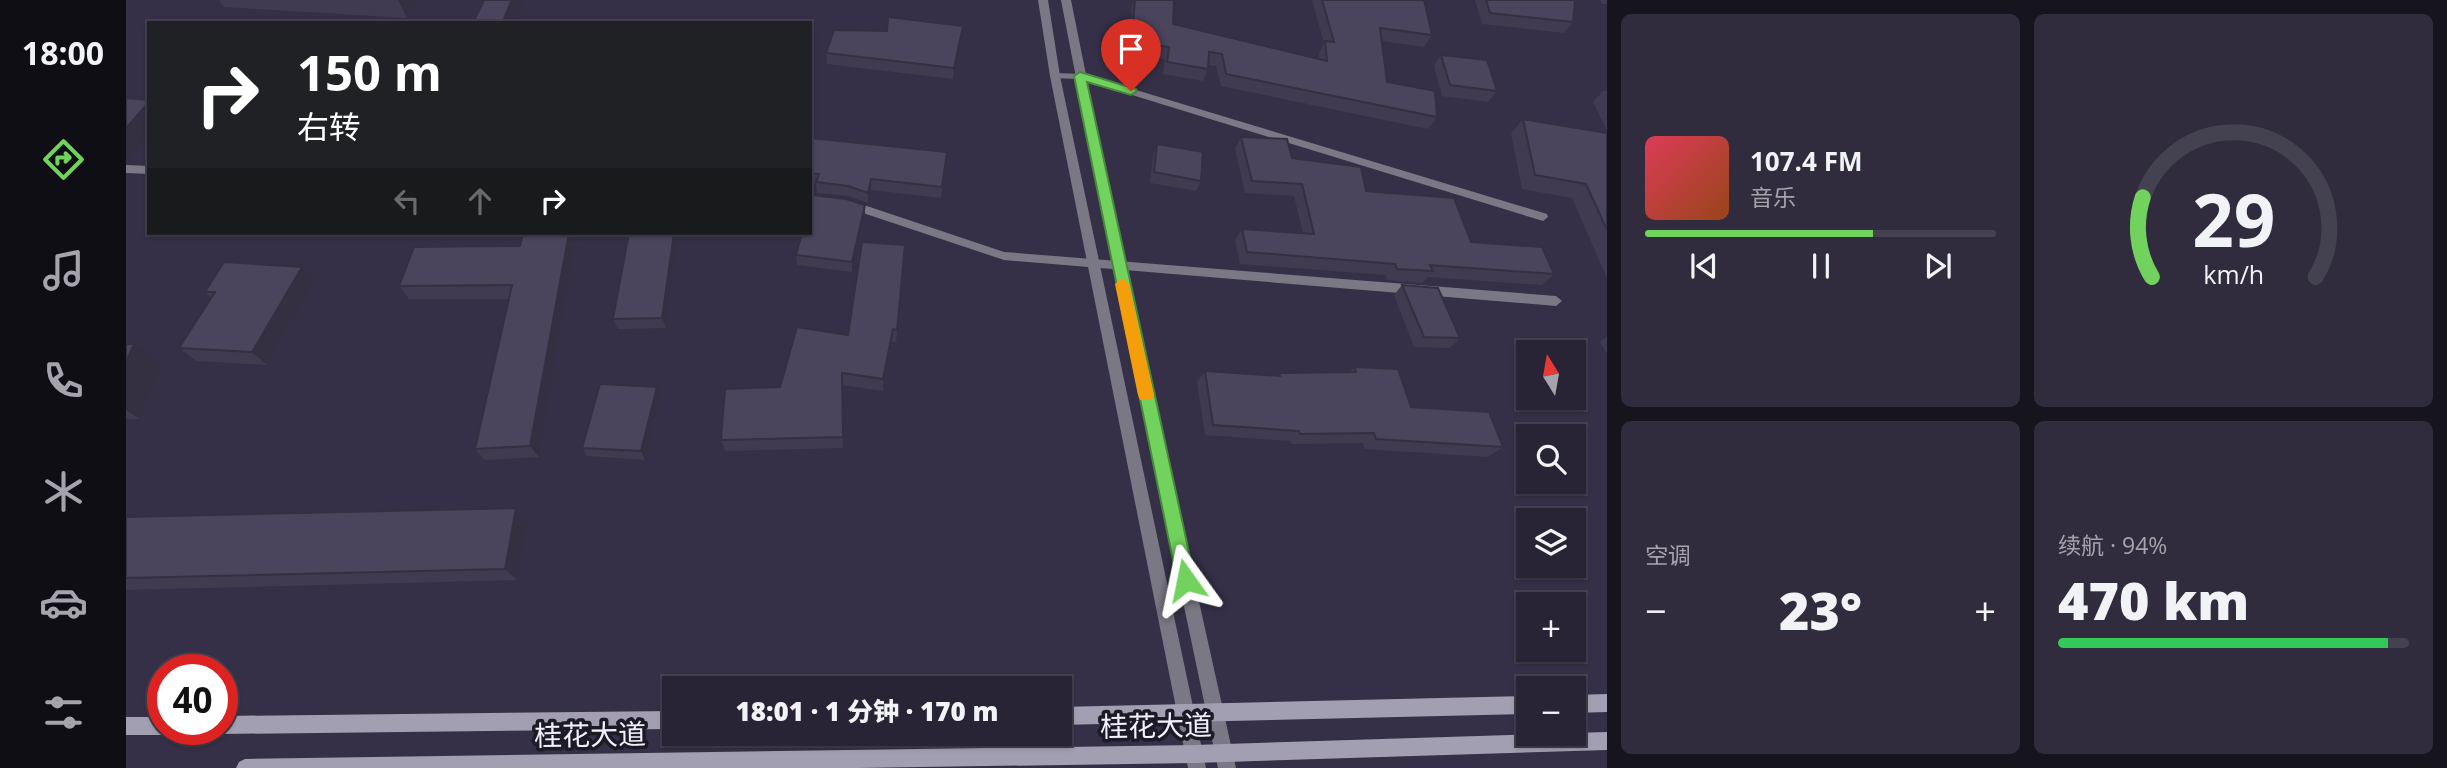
<!DOCTYPE html>
<html lang="zh">
<meta charset="utf-8">
<style>
:root{--surface:#282435;--page:#302c3d;--text:#f1f3f6;--muted:#a5a4ad;--line:#444150;--accent:#71d25e}
body{margin:0;font-family:"Open Sans","Noto Sans SC",sans-serif;background:var(--page);color:var(--text);height:100vh;display:flex;flex-direction:column;font-size:26px;white-space:nowrap}
*{box-sizing:border-box;margin:0}
p{font-size:23px;color:var(--muted)}
.icon{flex:none;width:38px;height:38px;fill:none;stroke:currentColor;stroke-width:2;stroke-linecap:round;stroke-linejoin:round}
.map{position:relative;flex:1;overflow:hidden}
.panel{display:flex;flex-direction:column;gap:14px;padding:14px;background:#16141d;width:840px}
.panel>*{flex:none}
.hud{position:absolute;left:21px;top:21px;width:665px;height:214px;border-radius:0px;box-shadow:0 2px 5px #0004,0 0 0 2px var(--line);background:#202124;color:#fff;overflow:hidden}
.needle{width:46px;rotate:349deg}
.tools{position:absolute;left:1390px;top:340px;display:grid;gap:14px}
.tools a{display:grid;place-items:center;width:70px;height:70px;border-radius:0px;background:var(--surface);box-shadow:0 2px 5px #0004,0 0 0 2px var(--line);font-size:35px}
.speed{position:absolute;left:21px;top:654px;display:flex;gap:14px;font-size:35px;font-weight:700;text-align:center}
.speed>*{display:grid;place-content:center;width:91px;height:91px;border-radius:50%;background:var(--surface);box-shadow:0 2px 5px #0004,0 0 0 2px var(--line);line-height:1}
.speed .limit{border:10px solid #d22;background:#fff;color:#111}
.pin{position:absolute;display:grid;place-items:center;width:60px;height:60px;color:#fff;margin:-72px -30px;border-radius:50% 50% 50% 0;rotate:-45deg;box-shadow:0 0 7px #0007}
.pin .icon{rotate:45deg}
.me{position:absolute;width:77px;margin:-38px;rotate:348deg;stroke-linejoin:round;filter:drop-shadow(0 0 5px #0008)}
.turn{display:flex;align-items:center;gap:24px;height:147px;padding:0 35px;font-size:32px}
.turn .icon{width:91px;height:91px;stroke-width:2.5}
.turn b{display:block;font-size:49px;line-height:60px}
.lanes{display:flex;align-items:center;height:66px;padding:0 35px;background:#0003;justify-content:center;gap:35px;direction:ltr}
.lanes .off{opacity:.35}
.big{font-size:52px;font-weight:800;line-height:1.1}
.panel .widget{flex:1;display:flex;flex-direction:column;justify-content:center;gap:10px;min-width:0;padding:0 24px;border-radius:10px;background:var(--page)}
.panel .dial{align-items:center;gap:0}
.dial svg{height:182px;overflow:visible;fill:none;stroke:var(--line);stroke-width:7;stroke-linecap:round;text-anchor:middle}
.dial text{fill:var(--text);stroke:none}
.song{display:flex;align-items:center;gap:21px}
.cover{width:84px;height:84px;border-radius:10px;background:linear-gradient(135deg,hsl(350 70% 55%),hsl(20 70% 35%))}
.played{height:7px;border-radius:4px;background:linear-gradient(90deg,var(--accent) 65%,var(--line) 65%)}
.keys{display:flex;justify-content:space-around;direction:ltr}
.heat{display:flex;justify-content:space-between;align-items:center;font-size:38px;direction:ltr}
.charge{height:10px;border-radius:5px;background:linear-gradient(90deg,#34c759 94%,var(--line) 0)}
.panel .tiles{flex:1;display:grid;gap:14px;grid-template-columns:repeat(2,1fr)}
.trip{position:absolute;left:536px;top:676px;width:410px;height:70px;border-radius:0px;background:var(--surface);box-shadow:0 2px 5px #0004,0 0 0 2px var(--line);font-weight:800;line-height:70px;text-align:center}
main{display:flex;flex:1;min-height:0}
.menu{display:flex;flex-direction:column;width:126px;justify-content:space-around;align-items:center;background:#100e15;color:var(--muted)}
.menu .icon{width:49px;height:49px}
.menu .on{color:var(--accent)}
.menu b{font-size:32px;color:var(--text)}
.map>svg:first-child{display:block}
.lines{fill:none;stroke-linecap:round;stroke-linejoin:round}
.service{fill:#7b7885;fill-rule:evenodd}
.tertiary{fill:#7b7885;fill-rule:evenodd}
.secondary{fill:#a29fb2;fill-rule:evenodd}
.wall{fill:#403b50}
.shaded-wall{fill:#343041}
.building{fill:#4a455d;stroke:#343041;stroke-width:2}
.route{fill:#71d25e;stroke:#49883d;stroke-width:2}
.slow{fill:#f59e0b}
.labels{text-anchor:middle;stroke-width:7;stroke-linejoin:round;paint-order:stroke}
.near-street-label{font-size:28px;fill:#f2effe;stroke:#1c1a24}
</style>
<main>
<nav class="menu">
<b>18:00</b>
<svg class="icon on" aria-label="directions" viewBox="0 0 24 24"><path d="M12 3l9 9-9 9-9-9zM9 14v-3h6M13 9l2 2-2 2"/></svg>
<svg class="icon" aria-label="music" viewBox="0 0 24 24"><path d="M9 18V5l10-2v13"/><circle cx="6" cy="18" r="3"/><circle cx="16" cy="16" r="3"/></svg>
<svg class="icon" aria-label="phone" viewBox="0 0 24 24"><path d="M5 4h4l2 5-3 2q2 4 5 5l2-3 5 2v4C11 20 4 13 5 4z"/></svg>
<svg class="icon" aria-label="climate" viewBox="0 0 24 24"><path d="M12 3v18M4 7l16 10M4 17L20 7"/></svg>
<svg class="icon" aria-label="car" viewBox="0 0 24 24"><path d="M5 17H2v-5l4-1 3-4h7l3 4 3 1v5h-3M9 17h6M6 11h13"/><circle cx="7" cy="17" r="2"/><circle cx="17" cy="17" r="2"/></svg>
<svg class="icon" aria-label="filters" viewBox="0 0 24 24"><path d="M4 7h16M4 17h16"/><circle cx="9" cy="7" r="2"/><circle cx="15" cy="17" r="2"/></svg>
</nav>
<div class="map">
<svg width="1481" height="768" viewBox="0 0 1481 768">
<rect width="100%" height="100%" fill="#353047"/>
<g class="lines">
<path class="service" d="M929,73L957,74L1421,214L1422,217L1417,221L954,79L926,78V74Z
M0,165L23,166V174L0,173Z
M726,201L878,252L1430,296L1436,301L1430,306L878,260L722,208L721,205Z"/>
<path class="tertiary" d="M912,0H922L934,76L1080,768H1062L924,76Z
M935,0H945L998,264L1110,768H1092L986,264Z"/>
<path class="secondary" d="M1481,694V712L1447,713V695Z
M1402,696V714L933,725V707Z
M548,711V729L96,734L89,730H96V716Z
M0,717H37V730H44L37,735H0Z
M1481,732V750L1068,763L732,768H110L113,762L119,759L1068,745Z"/>
</g>
<path class="wall" d="M93,0H293L281,18L98,7Z
M1008,0H1048L1047,24L1193,59V53L1198,43L1186,0H1298L1306,35L1298,47L1256,41L1261,82L1311,117L1302,129L1095,86L1090,66L1082,65V69L1077,81L1037,74L1039,59L1001,54L1006,6Z
M1349,0H1449L1447,22L1438,33L1356,24Z
M1474,0H1481V4H1476Z
M837,26L827,79L701,64L700,53L761,31Z
M1315,55L1371,91L1362,102L1316,96L1308,66Z
M1477,91H1481V131L1467,102Z
M1397,119L1481,133V278L1446,198L1396,189L1385,134Z
M1115,137L1240,191L1345,242L1428,274L1416,285L1302,277L1296,283L1261,280L1260,275L1114,264L1109,240L1116,229L1177,233L1168,196L1119,193L1109,149Z
M684,138L821,152L815,198L745,190L742,203L722,196L691,193L690,184L684,183Z
M1031,144L1075,181L1070,191L1024,183L1027,155Z
M739,216L726,272L671,265L670,255Z
M213,233H267L216,236Z
M499,233H573L572,237L552,236L540,328L492,329L487,319L503,234H499Z
M451,235L413,457L359,460L349,449L383,299H283L273,286L394,246Z
M778,258L770,342H766L757,391L716,385L717,448L599,451L595,440L654,387L722,335Z
M176,267L189,282L141,365L70,361L53,348L85,298L79,292Z
M1276,285L1334,338L1324,348L1288,347L1268,295Z
M1481,337V354L1474,342Z
M0,344L37,365L14,419H0Z
M1228,367L1285,407L1377,447L1362,457L1238,449L1237,443L1165,444L1164,441L1079,435L1071,382L1079,371L1151,376L1153,373L1223,372Z
M534,396L519,460L461,456L456,448Z
M390,508L402,521L391,580L0,590V517Z"/>
<path class="shaded-wall" d="M272,0H293L281,18Z
M386,0H397L388,23H376Z
M837,26L836,37L827,79L828,68Z
M23,102V135L0,161V128Z
M745,179V190L742,203V193Z
M739,205V216L726,272V262Z
M443,233H450L451,235L413,457L404,446Z
M548,233H551L552,236L540,328L536,318Z
M176,267L189,282L141,365L126,352Z
M767,329L766,342L757,391V379Z
M8,344L37,365L14,419L0,410V362Z
M531,387L534,396L519,460L515,451Z
M390,508L402,521L391,580L379,569Z"/>
<path class="building" d="M358,0H386L376,23H347Z
M1009,0H1048L1047,24L1201,61L1199,41L1208,42L1196,0H1298L1306,35L1254,28L1261,82L1309,91L1311,117L1100,74L1096,54L1083,52L1082,69L1041,62L1043,47L1005,42Z
M1360,0H1449L1447,22L1364,13Z
M762,17L837,26L828,68L700,53L708,30L761,31Z
M1315,55L1361,60L1371,91L1324,85Z
M0,98L23,100V102L0,128Z
M1397,119L1481,133V230L1460,184L1409,175Z
M1115,137L1161,139L1166,158L1235,167L1240,191L1328,198L1345,242L1416,247L1428,274L1304,265L1307,271L1271,269L1269,264L1121,252L1116,229L1188,234L1176,184L1126,181Z
M684,138L821,152L816,187L745,179L742,193L722,186L690,182L693,174L684,173Z
M1031,144L1077,152L1075,181L1028,172Z
M687,195L720,199L739,205L726,262L670,255L676,233H684V204Z
M397,233H443L404,446L349,449L386,285L273,286L288,247L394,246Z
M503,233H548L536,318L487,319Z
M736,242L779,245L771,330L767,329L757,379L716,373L717,437L595,440L599,389L654,387L671,327L722,335Z
M98,262L176,267L126,352L53,348L89,292H79Z
M1276,285L1312,288L1334,338L1298,337Z
M0,344H8L0,362Z
M1228,367L1272,369L1285,407L1363,412L1377,447L1250,439L1248,433L1174,434L1173,431L1087,425L1079,371L1154,376L1153,373L1230,372Z
M474,384L531,387L515,451L456,448Z
M390,508L379,569L0,578V517Z"/>
<path class="route" d="M954,72L1010,89L1011,91L1005,95L961,82L1069,580L1066,587L1060,589L1053,587L1051,580L948,76Z"/>
<path class="slow" d="M996,278L1003,284L1028,395L1026,400H1014L1012,395L989,284Z"/>
<g class="labels">
<g class="near-street-label">
<text transform="translate(1030 726) rotate(-1)" y="10">桂花大道</text>
<text transform="translate(464 735) rotate(-1)" y="10">桂花大道</text>
</g>
</g>
</svg>
<div class="tools">
<a><svg class="needle" viewBox="-14 -14 28 28"><path d="M0-13l5 13h-10z" fill="#e53935"/><path d="M0 13l5-13h-10z" fill="#a5a4ad"/></svg></a>
<a><svg class="icon" aria-label="search" viewBox="0 0 24 24"><circle cx="10" cy="10" r="6"/><path d="M15 15l6 6"/></svg></a>
<a><svg class="icon" aria-label="layers" viewBox="0 0 24 24"><path d="M12 4l9 5-9 5-9-5zM3 14l9 5 9-5"/></svg></a>
<a>+</a>
<a>−</a>
</div>
<div class="speed"><div class="limit">40</div></div>
<div class="pin" style="left:1005px;top:91px;background:#d93025"><svg class="icon" aria-label="arrive" viewBox="0 0 24 24"><path d="M6 21V4h12l-3 4 3 4H6"/></svg></div>
<svg class="me" style="left:1060px;top:580px" viewBox="-20 -20 40 40"><path d="M0-17L14 15 0 8-14 15z" fill="#71d25e" stroke="#fff" stroke-width="4"/></svg>
<div class="trip">18:01 · 1 分钟 · 170 m</div>
<div class="hud">
<div class="turn"><svg class="icon" aria-label="right" viewBox="0 0 24 24"><path d="M7 20v-9h11M14 6l5 5-5 5"/></svg><div><b>150 m</b>右转</div></div>
<div class="lanes"><svg class="icon off" aria-label="left" viewBox="0 0 24 24"><path d="M17 20v-9H6M10 6l-5 5 5 5"/></svg><svg class="icon off" aria-label="ahead" viewBox="0 0 24 24"><path d="M12 20V5M6 11l6-6 6 6"/></svg><svg class="icon" aria-label="right" viewBox="0 0 24 24"><path d="M7 20v-9h11M14 6l5 5-5 5"/></svg></div>
</div>
</div>
<section class="panel">
<div class="tiles">
<div class="widget">
<div class="song"><i class="cover"></i><div><b>107.4 FM</b><p>音乐</p></div></div>
<div class="played"></div>
<div class="keys"><svg class="icon" aria-label="previous" viewBox="0 0 24 24"><path d="M18 5L8 12l10 7zM5 5v14"/></svg><svg class="icon" aria-label="pause" viewBox="0 0 24 24"><path d="M8 5v14M16 5v14"/></svg><svg class="icon" aria-label="next" viewBox="0 0 24 24"><path d="M6 5l10 7-10 7zM19 5v14"/></svg></div>
</div>
<div class="widget dial"><svg viewBox="0 0 100 80">
<path d="M14 69A42 42 0 1 1 86 69"/>
<path d="M14 69A42 42 0 0 1 10 34" stroke="#71d25e"/>
<text x="50" y="56" font-size="32" font-weight="700">29</text>
<text x="50" y="72" font-size="11">km/h</text>
</svg></div>
<div class="widget"><p>空调</p>
<div class="heat"><a>−</a><b class="big">23°</b><a>+</a></div>
</div>
<div class="widget"><p>续航 · 94%</p><b class="big">470 km</b><div class="charge"></div></div>
</div>
</section>
</main>
